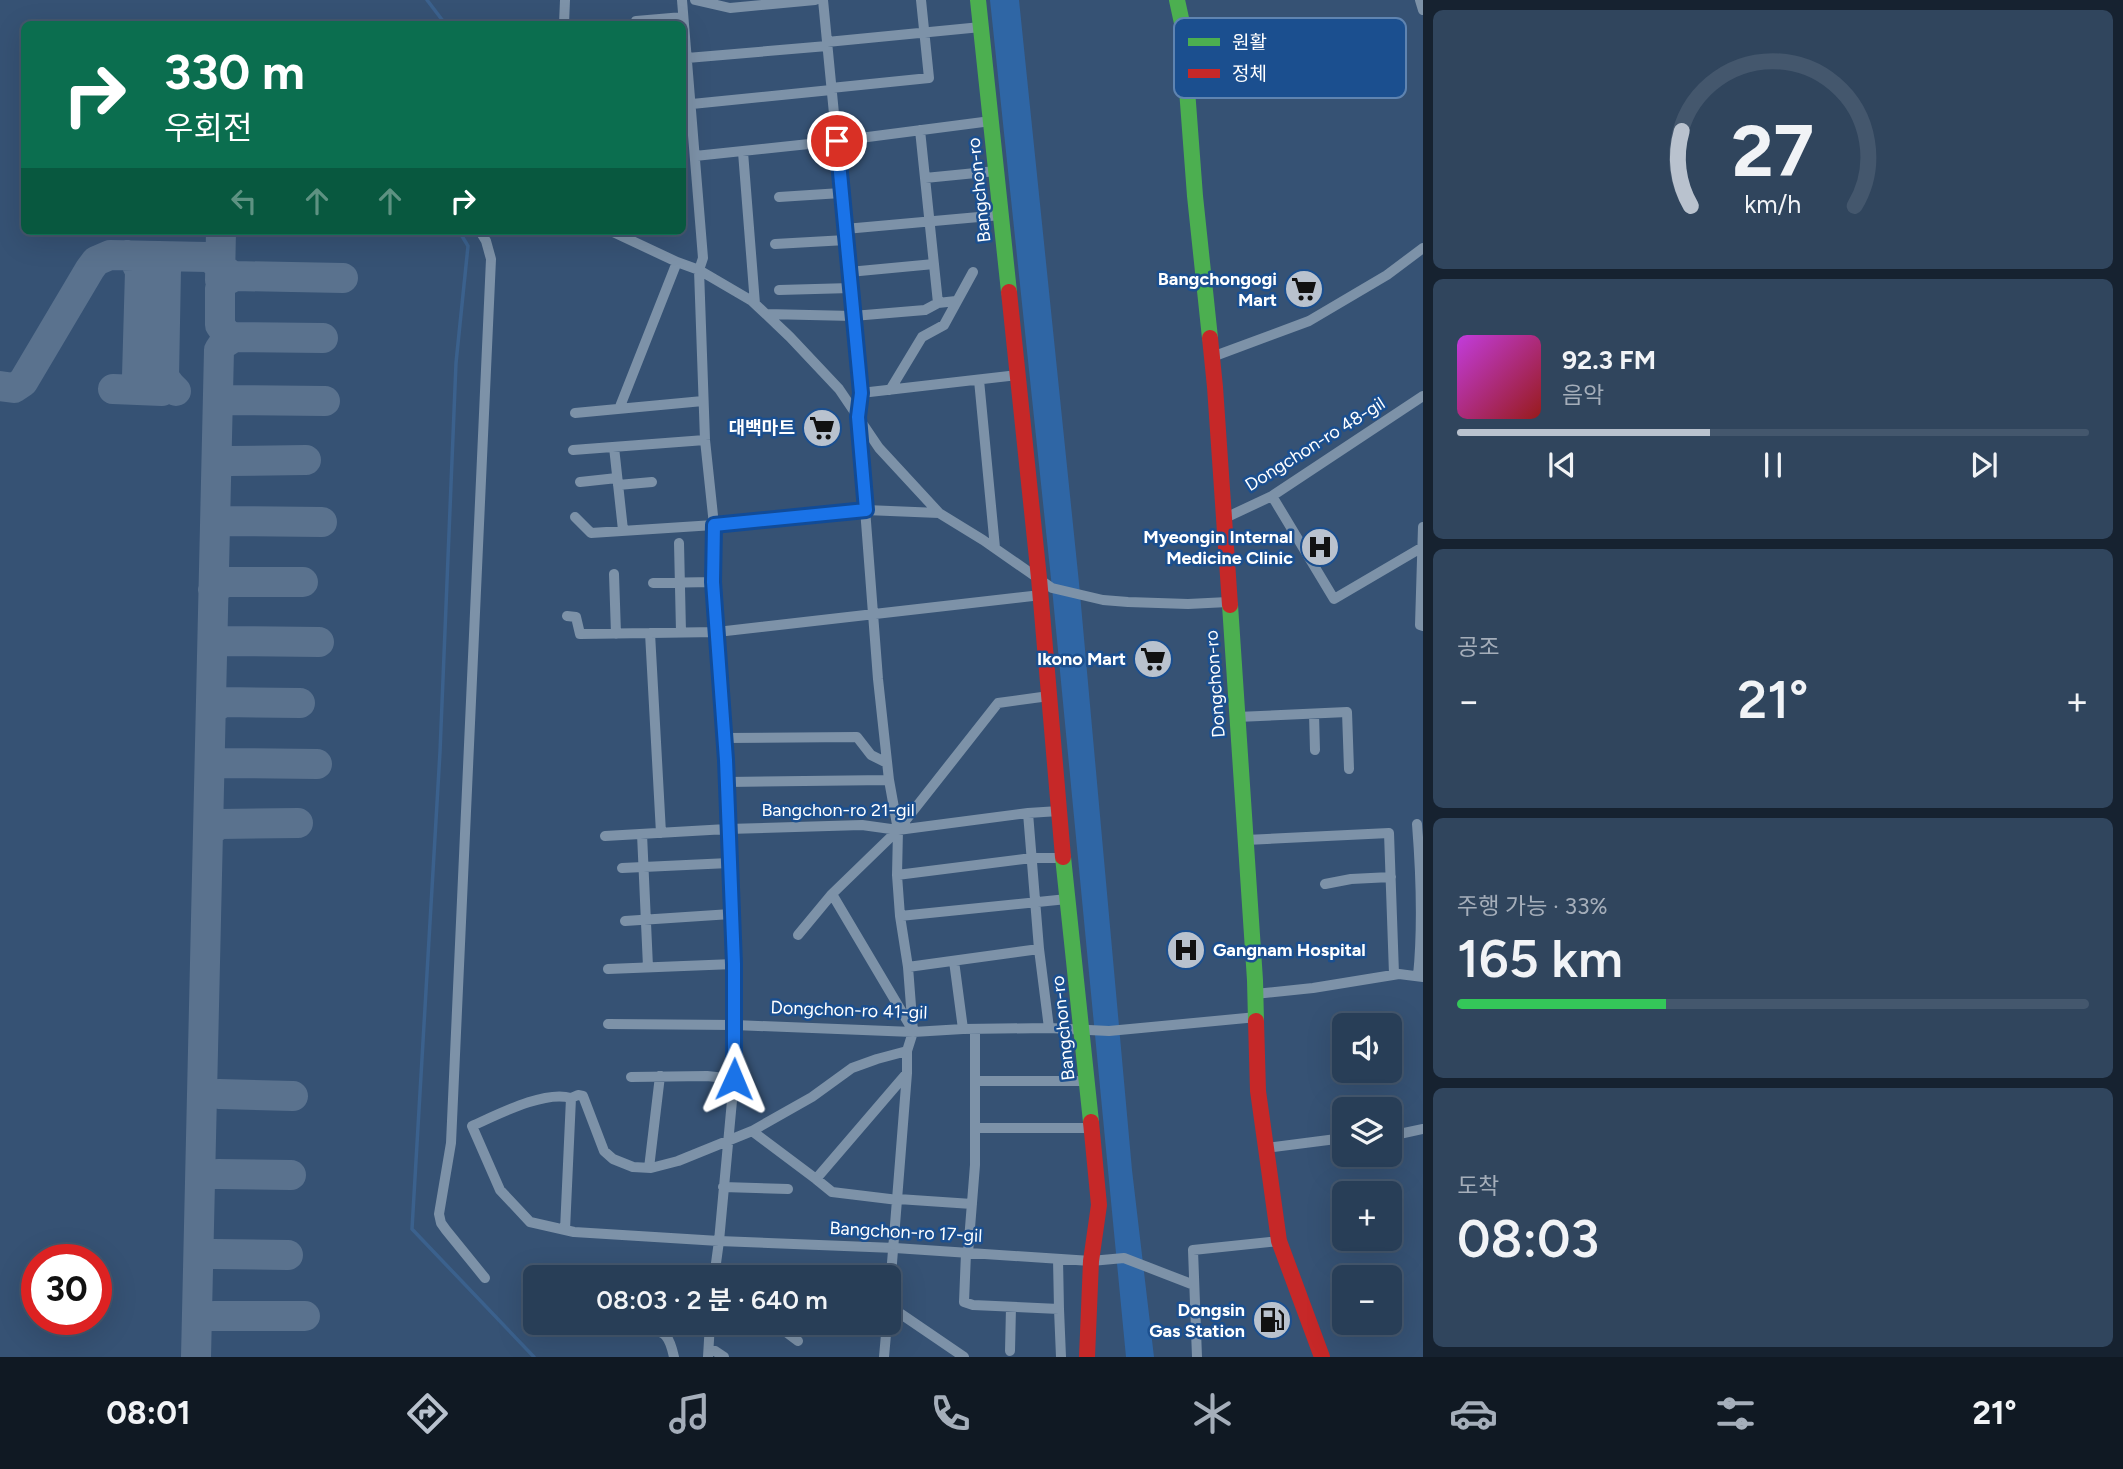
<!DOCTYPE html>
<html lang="ko">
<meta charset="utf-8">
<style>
:root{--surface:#283e57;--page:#30455d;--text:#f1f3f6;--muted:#a5aeba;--line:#44576d;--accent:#b9c2ce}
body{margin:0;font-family:Figtree,"Noto Sans KR",sans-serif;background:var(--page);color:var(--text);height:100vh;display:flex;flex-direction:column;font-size:26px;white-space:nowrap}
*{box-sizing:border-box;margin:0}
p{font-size:23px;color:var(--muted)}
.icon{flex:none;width:38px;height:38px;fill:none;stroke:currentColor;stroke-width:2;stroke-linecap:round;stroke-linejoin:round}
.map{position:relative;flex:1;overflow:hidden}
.panel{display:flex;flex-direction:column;gap:10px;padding:10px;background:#162230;width:700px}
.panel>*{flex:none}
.banner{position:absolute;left:21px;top:21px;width:665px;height:214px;border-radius:10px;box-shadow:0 7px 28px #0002,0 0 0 2px var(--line);background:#0b6e4f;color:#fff;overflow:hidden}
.fabs{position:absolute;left:1332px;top:1013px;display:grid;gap:14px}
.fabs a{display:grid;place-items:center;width:70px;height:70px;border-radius:10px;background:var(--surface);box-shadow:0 7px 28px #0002,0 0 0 2px var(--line);font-size:35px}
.speed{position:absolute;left:21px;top:1244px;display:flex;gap:14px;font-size:35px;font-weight:700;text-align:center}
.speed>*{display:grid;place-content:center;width:91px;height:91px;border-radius:50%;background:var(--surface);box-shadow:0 7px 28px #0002,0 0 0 2px var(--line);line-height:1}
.speed .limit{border:10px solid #d22;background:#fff;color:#111}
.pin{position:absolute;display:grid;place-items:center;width:60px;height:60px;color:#fff;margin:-30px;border:4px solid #fff;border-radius:50%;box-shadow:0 2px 7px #0007}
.me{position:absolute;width:77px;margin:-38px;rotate:1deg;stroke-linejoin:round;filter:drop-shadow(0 0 5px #0008)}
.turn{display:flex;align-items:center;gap:24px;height:147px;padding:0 28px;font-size:32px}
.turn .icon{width:91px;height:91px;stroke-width:2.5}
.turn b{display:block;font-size:49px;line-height:60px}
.lanes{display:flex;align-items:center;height:66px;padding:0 28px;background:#0003;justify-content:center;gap:35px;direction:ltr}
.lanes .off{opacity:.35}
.big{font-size:52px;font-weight:600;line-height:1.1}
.panel .card{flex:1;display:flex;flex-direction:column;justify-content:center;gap:10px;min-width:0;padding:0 24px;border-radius:10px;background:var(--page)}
.panel .dial{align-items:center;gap:0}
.dial svg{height:182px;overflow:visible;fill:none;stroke:var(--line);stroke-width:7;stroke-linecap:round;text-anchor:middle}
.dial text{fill:var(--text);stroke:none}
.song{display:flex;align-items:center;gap:21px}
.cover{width:84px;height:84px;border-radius:10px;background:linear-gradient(135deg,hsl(290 70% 55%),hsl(0 70% 35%))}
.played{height:7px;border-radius:4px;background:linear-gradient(90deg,var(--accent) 40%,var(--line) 40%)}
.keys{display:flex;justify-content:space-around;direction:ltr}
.heat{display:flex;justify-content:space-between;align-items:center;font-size:38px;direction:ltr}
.charge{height:10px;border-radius:5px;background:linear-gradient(90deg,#34c759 33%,var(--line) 0)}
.trip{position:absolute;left:523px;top:1265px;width:378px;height:70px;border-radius:10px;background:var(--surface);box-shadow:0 7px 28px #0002,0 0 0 2px var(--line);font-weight:600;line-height:70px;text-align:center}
.menu{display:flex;height:112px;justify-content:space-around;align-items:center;background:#101923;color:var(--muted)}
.menu .icon{width:49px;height:49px}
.menu .current{color:var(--accent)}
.menu b{font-size:32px;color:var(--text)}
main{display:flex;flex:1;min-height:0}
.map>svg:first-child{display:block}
.green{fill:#2f66a5}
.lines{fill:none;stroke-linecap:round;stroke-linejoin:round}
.stream{stroke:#3b618d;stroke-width:3.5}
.taxiway{stroke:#5a728e;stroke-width:30}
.street{stroke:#7d92a8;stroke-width:10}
.fast{stroke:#4caf50;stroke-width:16}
.jam{stroke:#c62828;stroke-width:16}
.route-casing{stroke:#114b97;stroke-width:18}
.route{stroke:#1a73e8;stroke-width:12}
.labels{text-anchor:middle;stroke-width:5;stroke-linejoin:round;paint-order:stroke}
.street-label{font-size:18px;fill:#fff;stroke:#1b4f8f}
.poi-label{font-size:18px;font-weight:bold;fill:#fff;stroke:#1b4f8f;text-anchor:end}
.key{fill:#1b4f8f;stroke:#5f84b1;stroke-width:2}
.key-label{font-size:19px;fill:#fff}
</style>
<main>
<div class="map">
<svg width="1423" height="1357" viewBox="0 0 1423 1357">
<rect width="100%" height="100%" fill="#365274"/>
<path class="green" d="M990,0H1019L1079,583L1132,1170L1154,1357H1126L1052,588Z"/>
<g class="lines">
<path class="stream" d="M427,0L443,21V24
M459,231L468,246L456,363L440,752L412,1229L534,1357"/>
<path class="taxiway" d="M128,255L134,259L140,271L137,376L144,387L152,390
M158,256L164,261L166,269L164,377L170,385L176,391
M235,276L225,281L220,288V325L227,335L234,337L323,338
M220,280L221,231
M0,386L14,388L23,382L90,269L96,261L110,255L207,257C219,261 223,273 235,276L343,278
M113,389L162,391
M229,400L325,401
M217,468L221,464L229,461L306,460
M225,521L322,522
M213,590L225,582H303
M223,641L319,642
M211,710L223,702L300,703
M221,763L317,764
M209,831L220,824L298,823
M219,1094L293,1096
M218,1174L291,1175
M214,1254L288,1255
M214,1316H305
M196,1357L219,350L223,344L234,337"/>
<path class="street" d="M682,0L703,258L699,270L705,440L714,525L713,582L727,782V829L734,964V1079L719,1241L895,1248L1091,1261L1124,1258L1194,1285
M695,0L730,8L815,0
M823,0L861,393L858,417L878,679L889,780L898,830L897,875L900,916L908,967L913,1032L907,1051V1073L889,1301
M1420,0L1423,10
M564,24L565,0
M636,24V21L683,17
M827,42L981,27
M687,58L827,46
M831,88L929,78L921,0
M682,105L831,90
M920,130L938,303L956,301
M743,152L755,304
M695,156L837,141L991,121
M925,178L996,171
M779,197L841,193
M845,229L1001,215
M480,231L486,241L491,259L451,1143L439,1214L441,1223L446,1230L485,1278
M611,231L677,262L699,270L752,301L790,337L839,389L879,448L939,513L983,540L1052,588L1103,600L1128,602L1188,604L1228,602
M775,244L846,240
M849,272L934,264
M779,290L851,288
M766,314L853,316L925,310L938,303
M1212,357L1309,321L1387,275L1423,248
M979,380L995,548
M890,390L922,337L944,325L973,272
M861,393L1018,375
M619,409L677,262
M575,413L703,401
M614,447L623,530
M573,450L705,440
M580,482L617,478
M618,485L652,482
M1272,496L1334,599L1421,548
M575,517L591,533L714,525L866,510L939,513
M1223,519L1272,496L1423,396
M1423,527L1420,625L1423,626
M679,543L681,632
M614,574L616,634
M653,583L713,582
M567,616L576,617L580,634L650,633
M1314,714L1315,750
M1237,717L1347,712L1349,769
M725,738L857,737L871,755L887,763
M727,782L889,780
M1028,813L1039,949L1049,1028
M1417,824C1421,874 1423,926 1418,976
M661,833L650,633L717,632L1041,595
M642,834L648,967
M605,836L727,829L862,825L898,830L1028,813L1059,811
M1246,840L1389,833L1394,974
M622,868L729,863
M897,875L1032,858H1063
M1325,884L1351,879L1391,877
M832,894L912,1029
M900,916L1067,899
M625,921L731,914
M798,935L832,894L898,830L998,703L1049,696
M954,961L963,1029
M908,967L1039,949
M608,969L734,964
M1255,994L1313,988L1399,974L1423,977
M608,1024L735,1025L913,1032L963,1029L1049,1028L1109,1031L1257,1017
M631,1077L707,1076L734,1079
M975,1081H1088
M571,1098L578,1095L583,1096L604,1151L613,1159L633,1167L651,1168L678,1161L752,1131L812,1097L852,1068L877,1059L907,1051
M975,1128H1092
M752,1131L816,1179L907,1073
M1390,1136L1423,1129
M1266,1148L1344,1138
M649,1168L660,1076
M816,1179L832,1192L898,1200
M723,1187L788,1189
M898,1199L972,1204
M565,1230L571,1098C544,1090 497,1115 472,1126L500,1190L530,1222L574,1232L719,1241L714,1278
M966,1253L964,1302L973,1305L1059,1309L1058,1259
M968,1253L975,1165V1029
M1059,1309L1061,1357
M889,1310L901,1314L964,1357
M638,1323C659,1336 667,1324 674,1357
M774,1323L798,1341
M709,1350L715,1351L724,1357
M1010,1351L1011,1307
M708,1357L710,1323
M884,1357L887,1323
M1197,1357L1193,1250L1279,1241"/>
<path class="fast" d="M978,0L1009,292
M1177,0L1182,23L1195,196L1210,338
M1230,605L1255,980L1256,1021
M1063,857L1091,1122"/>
<path class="jam" d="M1009,292L1039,578L1063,857
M1210,338L1215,387L1230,605
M1256,1021L1258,1091L1279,1241L1322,1357
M1087,1357L1091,1261L1099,1205L1091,1122"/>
</g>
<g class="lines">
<defs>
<path id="route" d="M734,1079V964L726,760L713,582L714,525L866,510L858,417L861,393L837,141"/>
</defs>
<use href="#route" class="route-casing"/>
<use href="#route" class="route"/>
</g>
<defs>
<symbol id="supermarket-disc" viewBox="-11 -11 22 22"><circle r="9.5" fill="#b9c2ce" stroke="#1b4f8f"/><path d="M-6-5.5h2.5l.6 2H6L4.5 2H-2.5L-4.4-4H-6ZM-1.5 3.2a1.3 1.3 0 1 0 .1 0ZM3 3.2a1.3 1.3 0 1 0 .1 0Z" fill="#111"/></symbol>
<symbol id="hospital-disc" viewBox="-11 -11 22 22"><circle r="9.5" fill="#b9c2ce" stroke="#1b4f8f"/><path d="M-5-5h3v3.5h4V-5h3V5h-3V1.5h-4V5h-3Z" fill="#111"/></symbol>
<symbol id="fuel-disc" viewBox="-11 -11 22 22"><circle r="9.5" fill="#b9c2ce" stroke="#1b4f8f"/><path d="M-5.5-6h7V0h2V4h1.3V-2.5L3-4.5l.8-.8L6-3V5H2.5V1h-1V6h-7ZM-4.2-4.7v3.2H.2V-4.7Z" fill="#111"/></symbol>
</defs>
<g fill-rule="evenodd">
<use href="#supermarket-disc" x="1282" y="267" width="44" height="44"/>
<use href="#supermarket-disc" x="800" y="406" width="44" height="44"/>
<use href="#hospital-disc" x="1298" y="525" width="44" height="44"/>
<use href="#supermarket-disc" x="1131" y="637" width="44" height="44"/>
<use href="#hospital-disc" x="1164" y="928" width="44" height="44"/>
<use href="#fuel-disc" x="1250" y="1298" width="44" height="44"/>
</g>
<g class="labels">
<g class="street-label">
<text transform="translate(979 190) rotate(-96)" y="6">Bangchon-ro</text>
<text transform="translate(1315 444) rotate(-32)" y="6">Dongchon-ro 48-gil</text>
<text transform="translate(1215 684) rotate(-94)" y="6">Dongchon-ro</text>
<text x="838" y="816">Bangchon-ro 21-gil</text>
<text transform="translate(849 1010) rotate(2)" y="6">Dongchon-ro 41-gil</text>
<text transform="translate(1063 1028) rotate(-96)" y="6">Bangchon-ro</text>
<text transform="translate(906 1232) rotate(3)" y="6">Bangchon-ro 17-gil</text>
</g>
<g class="poi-label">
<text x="1277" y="285">Bangchongogi<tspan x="1277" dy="21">Mart</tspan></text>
<text x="795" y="434">대백마트</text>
<text x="1293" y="543">Myeongin Internal<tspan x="1293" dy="21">Medicine Clinic</tspan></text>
<text x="1126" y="665">Ikono Mart</text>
<text x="1213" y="956" text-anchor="start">Gangnam Hospital</text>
<text x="1245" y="1316">Dongsin<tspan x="1245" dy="21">Gas Station</tspan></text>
</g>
</g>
<rect x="1174" y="18" width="232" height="80" rx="10" class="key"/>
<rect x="1188" y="38" width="32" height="8" fill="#4caf50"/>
<rect x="1188" y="69" width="32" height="9" fill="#c62828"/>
<g class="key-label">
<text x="1232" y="49">원활</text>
<text x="1232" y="80">정체</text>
</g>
</svg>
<div class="fabs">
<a><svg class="icon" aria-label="sound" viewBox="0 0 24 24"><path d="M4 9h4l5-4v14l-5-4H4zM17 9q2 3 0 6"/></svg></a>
<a><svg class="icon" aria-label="layers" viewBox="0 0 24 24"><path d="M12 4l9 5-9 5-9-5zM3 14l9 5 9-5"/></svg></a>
<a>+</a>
<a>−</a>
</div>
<div class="speed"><div class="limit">30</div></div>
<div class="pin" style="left:837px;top:141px;background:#d93025"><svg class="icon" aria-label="arrive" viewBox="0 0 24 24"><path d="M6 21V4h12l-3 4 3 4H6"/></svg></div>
<svg class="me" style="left:734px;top:1079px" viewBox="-20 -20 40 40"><path d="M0-17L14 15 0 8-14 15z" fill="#1a73e8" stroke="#fff" stroke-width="4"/></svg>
<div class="trip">08:03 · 2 분 · 640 m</div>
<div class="banner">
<div class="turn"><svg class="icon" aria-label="right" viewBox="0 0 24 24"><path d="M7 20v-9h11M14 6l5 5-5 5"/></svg><div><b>330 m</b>우회전</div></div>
<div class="lanes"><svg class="icon off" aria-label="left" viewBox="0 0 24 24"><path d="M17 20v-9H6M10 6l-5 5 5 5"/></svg><svg class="icon off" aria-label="ahead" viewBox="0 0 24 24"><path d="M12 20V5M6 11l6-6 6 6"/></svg><svg class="icon off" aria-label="ahead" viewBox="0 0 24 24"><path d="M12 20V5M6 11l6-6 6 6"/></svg><svg class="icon" aria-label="right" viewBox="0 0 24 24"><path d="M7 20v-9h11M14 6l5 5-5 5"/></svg></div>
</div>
</div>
<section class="panel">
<div class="card dial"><svg viewBox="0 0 100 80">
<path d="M14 69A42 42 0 1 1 86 69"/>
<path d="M14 69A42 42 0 0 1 10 36" stroke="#b9c2ce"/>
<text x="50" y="56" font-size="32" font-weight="700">27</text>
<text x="50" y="72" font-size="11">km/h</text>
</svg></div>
<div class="card">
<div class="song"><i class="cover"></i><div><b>92.3 FM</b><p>음악</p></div></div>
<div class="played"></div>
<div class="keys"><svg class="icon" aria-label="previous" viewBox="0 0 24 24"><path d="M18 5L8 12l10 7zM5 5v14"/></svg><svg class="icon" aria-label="pause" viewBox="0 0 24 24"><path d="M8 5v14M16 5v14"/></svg><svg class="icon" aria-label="next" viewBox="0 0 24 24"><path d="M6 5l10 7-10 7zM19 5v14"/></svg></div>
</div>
<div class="card"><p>공조</p>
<div class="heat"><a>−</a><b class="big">21°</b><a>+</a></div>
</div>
<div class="card"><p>주행 가능 · 33%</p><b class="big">165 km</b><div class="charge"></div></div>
<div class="card"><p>도착</p><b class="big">08:03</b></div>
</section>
</main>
<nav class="menu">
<b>08:01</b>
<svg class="icon current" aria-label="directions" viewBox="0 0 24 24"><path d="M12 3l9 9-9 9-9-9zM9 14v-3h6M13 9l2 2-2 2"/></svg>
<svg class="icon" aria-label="music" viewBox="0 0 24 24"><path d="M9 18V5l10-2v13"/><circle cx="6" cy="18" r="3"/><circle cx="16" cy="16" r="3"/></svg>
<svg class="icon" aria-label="phone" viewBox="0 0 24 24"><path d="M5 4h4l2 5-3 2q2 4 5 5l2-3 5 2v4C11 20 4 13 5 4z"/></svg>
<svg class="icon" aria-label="climate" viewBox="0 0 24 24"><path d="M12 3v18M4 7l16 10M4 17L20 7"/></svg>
<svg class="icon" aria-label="car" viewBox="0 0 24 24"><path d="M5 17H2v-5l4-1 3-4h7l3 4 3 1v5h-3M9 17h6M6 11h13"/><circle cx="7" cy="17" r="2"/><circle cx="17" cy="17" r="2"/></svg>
<svg class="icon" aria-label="filters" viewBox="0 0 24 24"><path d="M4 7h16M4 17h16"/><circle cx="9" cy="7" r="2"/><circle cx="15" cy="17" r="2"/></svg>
<b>21°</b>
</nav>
